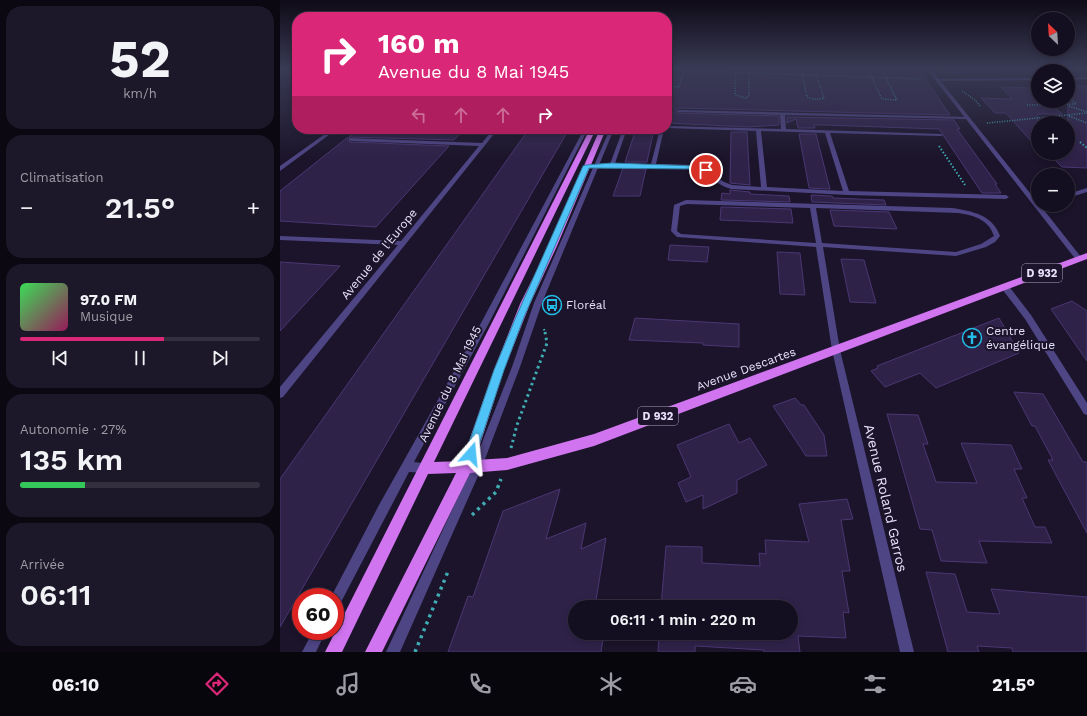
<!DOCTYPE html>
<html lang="fr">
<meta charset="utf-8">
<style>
:root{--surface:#140f20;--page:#1d1829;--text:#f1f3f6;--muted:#9d9ca5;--line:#332f3e;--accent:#db2777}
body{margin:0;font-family:"Work Sans",sans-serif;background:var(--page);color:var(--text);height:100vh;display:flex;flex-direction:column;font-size:15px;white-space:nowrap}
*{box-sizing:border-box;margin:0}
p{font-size:13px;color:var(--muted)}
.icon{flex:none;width:22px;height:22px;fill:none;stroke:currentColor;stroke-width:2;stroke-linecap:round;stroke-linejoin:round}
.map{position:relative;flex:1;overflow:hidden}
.sheet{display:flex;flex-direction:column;gap:6px;padding:6px;background:#0b0812;width:280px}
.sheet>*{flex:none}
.banner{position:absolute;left:12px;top:12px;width:380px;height:122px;border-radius:16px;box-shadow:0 2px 6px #0003,0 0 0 1px var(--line);background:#db2777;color:#fff;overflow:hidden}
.needle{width:26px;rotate:335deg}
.fabs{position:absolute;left:751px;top:12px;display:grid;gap:8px}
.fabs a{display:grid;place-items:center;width:44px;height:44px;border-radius:50%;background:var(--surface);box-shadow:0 2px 6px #0003,0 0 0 1px var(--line);font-size:20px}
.speed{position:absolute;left:12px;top:588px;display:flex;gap:8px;font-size:20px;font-weight:700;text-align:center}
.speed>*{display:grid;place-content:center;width:52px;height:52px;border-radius:50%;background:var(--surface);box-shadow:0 2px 6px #0003,0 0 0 1px var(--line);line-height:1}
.speed .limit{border:6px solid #d22;background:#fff;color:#111}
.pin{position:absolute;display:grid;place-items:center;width:34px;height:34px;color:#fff;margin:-17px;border:2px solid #fff;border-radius:50%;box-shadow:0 1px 4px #0007}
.me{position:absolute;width:44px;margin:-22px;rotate:18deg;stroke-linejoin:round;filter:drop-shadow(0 0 3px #0008)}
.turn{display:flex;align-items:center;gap:14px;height:84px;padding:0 20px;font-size:18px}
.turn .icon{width:52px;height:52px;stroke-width:2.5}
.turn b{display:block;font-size:28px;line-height:34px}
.lanes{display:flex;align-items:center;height:38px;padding:0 20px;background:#0003;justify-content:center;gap:20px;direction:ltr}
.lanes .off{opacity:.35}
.big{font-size:30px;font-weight:600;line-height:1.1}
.sheet .tile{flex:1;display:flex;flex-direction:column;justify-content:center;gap:6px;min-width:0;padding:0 14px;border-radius:16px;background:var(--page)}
.sheet .dial{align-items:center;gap:0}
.dial b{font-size:52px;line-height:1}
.song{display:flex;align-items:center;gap:12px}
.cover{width:48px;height:48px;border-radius:6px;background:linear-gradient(135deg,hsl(130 70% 55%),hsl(330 70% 35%))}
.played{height:4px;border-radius:2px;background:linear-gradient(90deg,var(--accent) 60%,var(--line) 60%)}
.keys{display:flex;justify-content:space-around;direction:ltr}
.heat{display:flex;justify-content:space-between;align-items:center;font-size:22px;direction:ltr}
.charge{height:6px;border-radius:3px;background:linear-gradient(90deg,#34c759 27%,var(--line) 0)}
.trip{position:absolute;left:288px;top:600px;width:230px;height:40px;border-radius:20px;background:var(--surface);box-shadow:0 2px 6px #0003,0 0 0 1px var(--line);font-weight:600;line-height:40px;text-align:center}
.dock{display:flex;height:64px;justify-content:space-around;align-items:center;background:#08060d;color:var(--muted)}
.dock .icon{width:28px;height:28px}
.dock .current{color:var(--accent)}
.dock b{font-size:18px;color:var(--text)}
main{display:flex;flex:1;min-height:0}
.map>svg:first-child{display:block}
.green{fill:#183134}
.building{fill:#2f2249;stroke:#4a3773}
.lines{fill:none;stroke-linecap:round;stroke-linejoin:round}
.path-far3{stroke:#3fabb2;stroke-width:1.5;stroke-dasharray:1 1.5;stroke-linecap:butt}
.path-far2{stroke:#3fabb2;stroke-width:2;stroke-dasharray:1.5 2;stroke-linecap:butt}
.path-far1{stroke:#3fabb2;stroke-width:3;stroke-dasharray:2.5 3.5;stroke-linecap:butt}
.path{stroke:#3fabb2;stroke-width:3.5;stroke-dasharray:3 4.5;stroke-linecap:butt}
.service{fill:#4e4584;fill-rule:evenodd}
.minor{fill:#4e4584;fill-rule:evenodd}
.primary{fill:#d074f0;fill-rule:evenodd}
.route{fill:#4fc3f7;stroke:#337fa1}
.labels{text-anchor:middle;stroke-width:4;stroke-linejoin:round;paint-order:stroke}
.shield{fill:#1b142a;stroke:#aaa4bd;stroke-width:1}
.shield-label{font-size:11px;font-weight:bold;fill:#e7e1fc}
.street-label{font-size:12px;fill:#e7e1fc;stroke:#1b142a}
.poi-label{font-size:12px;fill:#e7e1fc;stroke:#1b142a;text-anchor:start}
.near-street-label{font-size:14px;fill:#e7e1fc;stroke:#1b142a}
</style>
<main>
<section class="sheet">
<div class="tile dial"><b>52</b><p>km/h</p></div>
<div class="tile"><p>Climatisation</p>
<div class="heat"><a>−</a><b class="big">21.5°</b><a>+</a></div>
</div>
<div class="tile">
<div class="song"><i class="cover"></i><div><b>97.0 FM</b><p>Musique</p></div></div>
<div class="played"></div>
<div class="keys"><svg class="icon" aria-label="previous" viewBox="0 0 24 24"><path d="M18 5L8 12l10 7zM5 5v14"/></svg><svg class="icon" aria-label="pause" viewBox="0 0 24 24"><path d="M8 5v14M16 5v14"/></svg><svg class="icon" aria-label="next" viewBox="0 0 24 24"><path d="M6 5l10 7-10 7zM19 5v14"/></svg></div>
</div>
<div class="tile"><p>Autonomie · 27%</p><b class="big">135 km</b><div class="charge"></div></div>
<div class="tile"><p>Arrivée</p><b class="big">06:11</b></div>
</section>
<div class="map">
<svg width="807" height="652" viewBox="0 0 807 652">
<rect width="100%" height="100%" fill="#1b142a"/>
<path class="green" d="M659,68H807V70L663,72Z"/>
<path class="building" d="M406,68H638L670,115L399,108L396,110V113L499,116V125L467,127L387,123V76H404Z
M788,86H807V168L782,167L768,153H788Z
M721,87L752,88L758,93V101H767L782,114H758V149L726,113H715L701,98L732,99Z
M507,117L674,120L680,129H677L717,184H715L721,193H702L659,129L545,125H534L535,128H518L516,119L507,123Z
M78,129H184L174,140L69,137Z
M249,129H289L0,627V479Z
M356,129H374L367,162H345Z
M451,132H467L470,185L450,183Z
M519,134H536L550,189L529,188Z
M68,137V141L71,142L169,146L96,227L0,221V191Z
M343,168L366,169L360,196H333Z
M450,190L470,192V194L509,196L510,202L441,200L442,193L450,194Z
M531,195L552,196L553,198L604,200L606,205L532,202Z
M441,207L511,209L513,223L440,220Z
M550,210L609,212L617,229L554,226Z
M390,245L429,247L427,262L388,260Z
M497,252L520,253L525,295L500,294Z
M561,259L584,260L596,303L570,302Z
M0,262L60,266L0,331Z
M792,301L807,311V361L771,309Z
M355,318L459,324V347L423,345V343L349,340Z
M719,318L739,353L656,388L640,373L605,387L591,371L598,368L597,366Z
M734,392L763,394L803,462H807V533L768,460H773L755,426H752Z
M515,398L521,405H524L544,435L547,456H526L493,406Z
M607,414L638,415L648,444H643L656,482L697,483L681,443L731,445L742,469H734L747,498H742L755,527H765L772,543L699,541L707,563L661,561L652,530L640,529Z
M449,424L459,443L470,438L487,465L457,480V493L423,509V495L406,502L398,483L411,477L397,445Z
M280,489L266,539L306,523L301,549L326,538L315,607H295V633H324L321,652H168L188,596L193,597L223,511Z
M567,499L573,519L561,520L570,571H562L569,613L563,612L566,638L518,636L520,652H484V650L415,646V652H378L379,633H511V607H381L386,546L422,547V563L480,566L479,553L486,554L485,540L529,542L519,504Z
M646,572L675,574L687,612L720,614L711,589L807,597V652H733L732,648L697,646L699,652H668Z"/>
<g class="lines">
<path class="path-far3" d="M394,68L389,87H399L405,68
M456,68L455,95L466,98L469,96V68
M521,68L527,97C532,99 539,100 544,98L534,68
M587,68L602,99L617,100L601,68
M387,70L642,79
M682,91L695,100L701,107
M778,101L785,105
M747,105L796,104L788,95
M789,106L807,112
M789,116L807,123
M707,123L807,113"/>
<path class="path-far2" d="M800,142L807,148
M659,146L685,185
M264,329L265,333"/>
<path class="path-far1" d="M231,448L237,425L267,343L265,332"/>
<path class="path" d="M192,515L216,492L221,479
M135,652L169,569"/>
<path class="service" d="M807,77V79L788,80V78Z
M758,78V80L657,81L655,80L657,79Z
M399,110L688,117V118L686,119L505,115L506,129L661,134L663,135L661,136L550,133L569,191L726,195L729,197L726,199L567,195L451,189C437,185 428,174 415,169L330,166L329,165L332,163L371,164L380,129H384L376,164L416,165L427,170L444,182L452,185L481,187L476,131L387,128V126L501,129L500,115L397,112V111ZM481,131L545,133L563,191L487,187Z
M52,129H57L0,171V166Z
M304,129H308L209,323L134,462L150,464L151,468L150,472L146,473L129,472L59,606L55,608V597H51L99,505L201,323Z
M330,129H334L262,303L240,367L202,467L120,652H106L193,465L232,367L254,303Z
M807,188V192L788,198V194Z
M406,200L672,208C692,211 713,215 720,236L715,242L706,247L676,256L543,247L560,350L559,352H553L552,350L536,247L397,237L391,231L394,205ZM407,204L530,208L536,243L401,234L397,231L400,206ZM536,208L678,213C694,215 709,220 714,236L701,244L676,252L542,243Z
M33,631H46L36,652H22Z"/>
<path class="minor" d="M646,68H650L758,203V205H760L801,257L802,259L801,261H797Z
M213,129H218L3,397L0,398V387L118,245L0,240V236L121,241L199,146L71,141L69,140V138L202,143Z
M343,129H347L334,166L305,168V166L307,165L330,164Z
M725,284L728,285L751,315L807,403V415L804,414L745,319L722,289L721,287Z
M556,347L559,348L560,350L634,652H620L552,350L553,348Z"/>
<path class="primary" d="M310,129H316L154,462L182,461L214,370L240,304L269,246L320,129H326L277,246L250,304L224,370L195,460L227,458L314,434L807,253V259L314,446L227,470L190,473L102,652H85L176,473L148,474L62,652H45Z"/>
</g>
<linearGradient id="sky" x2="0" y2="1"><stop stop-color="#0f0b17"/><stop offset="0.43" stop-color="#393a55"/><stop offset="1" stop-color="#393a55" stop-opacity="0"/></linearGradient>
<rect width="807" height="159" fill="url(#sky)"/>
<path class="route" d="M332,163L416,166L429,170L426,172L416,169L309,168L244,317L224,370L195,457L191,459L187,457L185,454L214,370L236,317L303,166L306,165Z"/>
<defs>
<symbol id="bus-ring" viewBox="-11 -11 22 22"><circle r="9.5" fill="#1b142a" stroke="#22bce7" stroke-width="1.5"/><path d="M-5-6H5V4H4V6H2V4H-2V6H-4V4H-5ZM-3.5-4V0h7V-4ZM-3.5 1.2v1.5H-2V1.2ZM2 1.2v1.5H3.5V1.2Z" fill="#22bce7"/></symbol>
<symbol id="church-ring" viewBox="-11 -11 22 22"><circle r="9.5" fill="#1b142a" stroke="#22bce7" stroke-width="1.5"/><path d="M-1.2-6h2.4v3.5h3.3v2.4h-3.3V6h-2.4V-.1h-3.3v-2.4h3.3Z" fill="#22bce7"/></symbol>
</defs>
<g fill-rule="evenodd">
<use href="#bus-ring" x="261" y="294" width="22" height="22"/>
<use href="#church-ring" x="681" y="327" width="22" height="22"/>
</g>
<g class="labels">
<g class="shield">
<rect x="742" y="264" width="40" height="18" rx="3"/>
<rect x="358" y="407" width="40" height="18" rx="3"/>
</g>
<g class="shield-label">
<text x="762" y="277">D 932</text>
<text x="378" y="420">D 932</text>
</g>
<g class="street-label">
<text transform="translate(99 254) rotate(-51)" y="4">Avenue de l'Europe</text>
<text transform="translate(466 369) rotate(-20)" y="4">Avenue Descartes</text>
<text transform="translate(170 384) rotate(-64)" y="4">Avenue du 8 Mai 1945</text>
</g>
<g class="poi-label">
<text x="286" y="309">Floréal</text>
<text x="706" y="335">Centre<tspan x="706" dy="14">évangélique</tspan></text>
</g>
<g class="near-street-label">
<text transform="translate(606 498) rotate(77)" y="5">Avenue Roland Garros</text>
</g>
</g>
</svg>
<div class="fabs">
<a><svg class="needle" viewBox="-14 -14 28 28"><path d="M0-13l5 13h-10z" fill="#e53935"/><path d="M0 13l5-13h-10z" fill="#9d9ca5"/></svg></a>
<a><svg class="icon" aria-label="layers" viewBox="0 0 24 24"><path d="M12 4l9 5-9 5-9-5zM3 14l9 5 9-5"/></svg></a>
<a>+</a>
<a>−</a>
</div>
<div class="speed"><div class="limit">60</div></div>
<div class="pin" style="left:426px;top:170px;background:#d93025"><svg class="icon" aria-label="arrive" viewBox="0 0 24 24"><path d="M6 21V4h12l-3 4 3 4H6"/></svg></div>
<svg class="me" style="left:191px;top:454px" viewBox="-20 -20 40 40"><path d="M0-17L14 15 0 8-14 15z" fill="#4fc3f7" stroke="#fff" stroke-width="4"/></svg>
<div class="trip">06:11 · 1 min · 220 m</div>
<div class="banner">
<div class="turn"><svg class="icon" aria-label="right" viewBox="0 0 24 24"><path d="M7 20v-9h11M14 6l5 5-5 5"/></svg><div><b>160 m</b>Avenue du 8 Mai 1945</div></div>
<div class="lanes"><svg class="icon off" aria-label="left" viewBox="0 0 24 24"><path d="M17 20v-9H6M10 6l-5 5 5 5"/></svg><svg class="icon off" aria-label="ahead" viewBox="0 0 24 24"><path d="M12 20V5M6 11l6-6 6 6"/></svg><svg class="icon off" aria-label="ahead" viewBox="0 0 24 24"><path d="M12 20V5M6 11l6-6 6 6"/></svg><svg class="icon" aria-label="right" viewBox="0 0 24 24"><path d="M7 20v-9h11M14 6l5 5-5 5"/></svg></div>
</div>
</div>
</main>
<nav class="dock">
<b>06:10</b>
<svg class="icon current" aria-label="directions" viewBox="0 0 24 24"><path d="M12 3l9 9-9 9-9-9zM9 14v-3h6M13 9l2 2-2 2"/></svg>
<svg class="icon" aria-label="music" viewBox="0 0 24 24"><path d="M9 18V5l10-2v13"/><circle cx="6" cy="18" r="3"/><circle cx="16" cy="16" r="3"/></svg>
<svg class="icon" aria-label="phone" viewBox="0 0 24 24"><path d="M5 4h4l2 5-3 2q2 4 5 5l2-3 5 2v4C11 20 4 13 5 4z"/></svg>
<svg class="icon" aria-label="climate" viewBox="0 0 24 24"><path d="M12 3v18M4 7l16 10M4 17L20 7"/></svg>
<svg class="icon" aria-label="car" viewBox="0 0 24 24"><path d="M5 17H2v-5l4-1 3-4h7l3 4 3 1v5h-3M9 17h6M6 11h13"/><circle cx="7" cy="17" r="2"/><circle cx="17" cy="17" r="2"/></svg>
<svg class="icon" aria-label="filters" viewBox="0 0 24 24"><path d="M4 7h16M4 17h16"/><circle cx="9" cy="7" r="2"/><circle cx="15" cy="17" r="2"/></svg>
<b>21.5°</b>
</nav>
